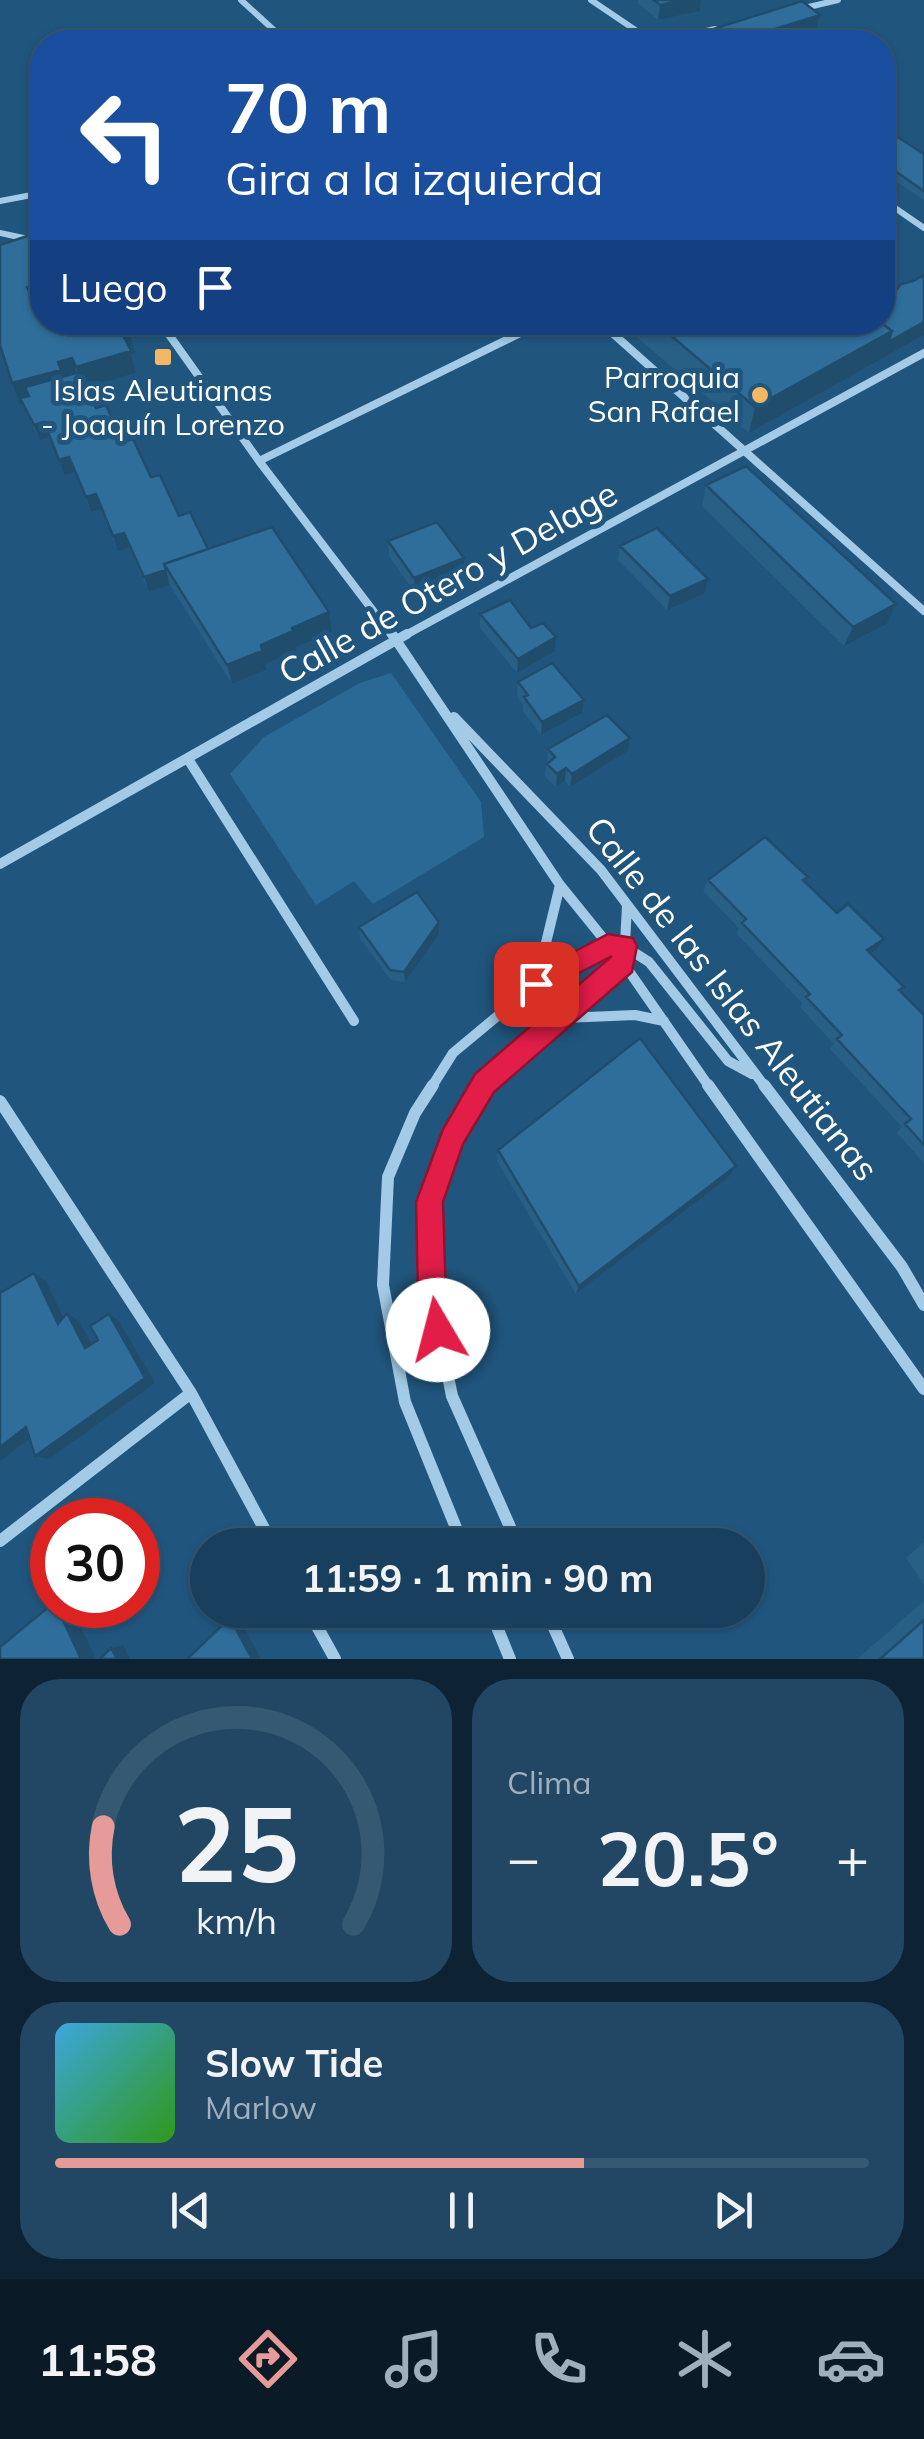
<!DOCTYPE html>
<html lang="es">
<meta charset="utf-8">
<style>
:root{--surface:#18405e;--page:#214764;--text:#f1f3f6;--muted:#9fafbc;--line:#365973;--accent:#e69b98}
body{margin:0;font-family:Mulish,sans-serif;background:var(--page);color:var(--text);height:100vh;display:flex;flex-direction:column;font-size:38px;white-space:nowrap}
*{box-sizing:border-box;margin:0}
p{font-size:32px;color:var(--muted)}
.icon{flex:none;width:55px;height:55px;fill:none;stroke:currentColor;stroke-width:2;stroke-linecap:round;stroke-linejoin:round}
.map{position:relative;height:1659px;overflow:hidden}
.panel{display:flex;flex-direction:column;gap:20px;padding:20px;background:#0d2334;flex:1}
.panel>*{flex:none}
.banner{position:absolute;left:30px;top:30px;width:865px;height:305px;border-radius:40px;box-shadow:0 2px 8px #0004,0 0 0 2px var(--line);background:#1a4fa0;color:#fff;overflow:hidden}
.speed{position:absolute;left:30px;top:1498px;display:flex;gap:20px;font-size:50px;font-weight:700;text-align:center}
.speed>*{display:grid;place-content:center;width:130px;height:130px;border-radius:50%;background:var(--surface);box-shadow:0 2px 8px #0004,0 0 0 2px var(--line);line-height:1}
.speed .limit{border:15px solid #d22;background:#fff;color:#111}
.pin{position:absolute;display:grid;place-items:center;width:85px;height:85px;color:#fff;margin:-42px;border-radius:20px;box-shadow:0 5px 15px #0006}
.me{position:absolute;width:110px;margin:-55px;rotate:352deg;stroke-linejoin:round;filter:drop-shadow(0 0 8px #0008)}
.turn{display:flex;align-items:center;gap:35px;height:210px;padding:0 30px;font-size:45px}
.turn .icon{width:130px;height:130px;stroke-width:2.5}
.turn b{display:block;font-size:70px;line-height:85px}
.then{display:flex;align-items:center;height:95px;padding:0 30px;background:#0003;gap:20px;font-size:38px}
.big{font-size:75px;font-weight:700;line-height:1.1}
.panel .tile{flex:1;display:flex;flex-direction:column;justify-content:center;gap:15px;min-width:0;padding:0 35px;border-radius:40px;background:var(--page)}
.panel .dial{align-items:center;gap:0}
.dial svg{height:260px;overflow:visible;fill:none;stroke:var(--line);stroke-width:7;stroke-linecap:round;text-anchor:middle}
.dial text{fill:var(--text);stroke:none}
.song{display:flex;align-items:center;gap:30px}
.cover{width:120px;height:120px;border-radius:15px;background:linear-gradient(135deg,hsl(200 70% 55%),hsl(110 70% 35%))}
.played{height:10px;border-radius:5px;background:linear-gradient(90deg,var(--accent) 65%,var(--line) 65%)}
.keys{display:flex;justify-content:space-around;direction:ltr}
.heat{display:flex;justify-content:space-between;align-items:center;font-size:55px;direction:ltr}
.panel .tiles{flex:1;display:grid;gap:20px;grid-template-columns:1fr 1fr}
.tile:last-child{grid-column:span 2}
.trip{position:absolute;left:190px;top:1528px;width:575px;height:100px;border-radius:50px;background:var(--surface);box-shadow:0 2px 8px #0004,0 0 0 2px var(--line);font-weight:700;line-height:100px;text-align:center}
.tabs{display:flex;height:160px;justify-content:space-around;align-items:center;background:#0a1a26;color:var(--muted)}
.tabs .icon{width:70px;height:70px}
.tabs .on{color:var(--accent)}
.tabs b{font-size:45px;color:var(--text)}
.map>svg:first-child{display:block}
.green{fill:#2a6996}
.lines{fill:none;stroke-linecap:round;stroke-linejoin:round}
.minor-far3{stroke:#a3cbe7;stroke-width:6}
.minor-far2{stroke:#a3cbe7;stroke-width:8}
.minor-far1{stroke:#a3cbe7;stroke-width:10}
.minor{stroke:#a3cbe7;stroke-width:12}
.wall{fill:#285f85}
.shaded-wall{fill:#214d6c}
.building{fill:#2f6e9b;stroke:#214d6c;stroke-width:2.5}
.route{fill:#e11d48;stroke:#92132f;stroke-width:2.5}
.poi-dot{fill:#f4b764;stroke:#20567e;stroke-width:4}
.labels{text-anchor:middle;stroke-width:10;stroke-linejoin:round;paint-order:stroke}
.far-poi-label{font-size:30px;fill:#fff;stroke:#20567e;text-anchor:end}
.street-label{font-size:35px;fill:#fff;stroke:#20567e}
</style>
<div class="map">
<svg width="924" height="1659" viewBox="0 0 924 1659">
<rect width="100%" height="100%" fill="#20567e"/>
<path class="green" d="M391,673L481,802L484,837L373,904L354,881L316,905L230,774L264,737L360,683Z"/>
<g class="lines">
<path class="minor-far3" d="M241,0L287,42
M591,0L653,42
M800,9L838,0
M658,42L715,29
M882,199L924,228
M0,201L42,193
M0,233L42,242"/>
<path class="minor-far2" d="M160,322L259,461L393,637
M600,322L924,611
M165,330L194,322
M259,461L543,322
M402,637L924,353"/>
<path class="minor-far1" d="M392,634L560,885L624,964L710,1088
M454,717L601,870L766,1088
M188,759L354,1021
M0,864L407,634
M536,984L608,945L624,946L649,962L728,1061L752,1074
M564,1018L635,1015L664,1021
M431,1088L453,1053L536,984L560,885
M482,1088L624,964L627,905"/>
<path class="minor" d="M433,1085L415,1113L388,1177L383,1285L405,1402L463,1545
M484,1085L452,1138L430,1202L432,1297L452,1396L518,1545
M708,1085L924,1389
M764,1085L902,1267L924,1305
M0,1101L191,1393L273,1545
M0,1541L191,1393
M308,1610L335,1659
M490,1610L510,1659
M546,1610L568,1659"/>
</g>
<path class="wall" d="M638,0H701L700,11L658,20L638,3Z
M882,127L924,154V200L882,172Z
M0,245L129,331L135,353L131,354L136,373L86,387L96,408L179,516L208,549L332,632L296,647L297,651L265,664L266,670L232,684L170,585L149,592L129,548L118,551L101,509L91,512L75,472L65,475L50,437L40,440L22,404L20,405L12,383Z
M924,275V335L749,433L619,322H882L913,281Z
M706,485L896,604L887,624L844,646L702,506Z
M388,541L464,573L415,593L389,556Z
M620,546L704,594L667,610L618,560Z
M480,614L556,637L555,651L517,673L480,628Z
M518,682L584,700L582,713L541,735L523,711V704L517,696Z
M630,738L628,751L570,787L565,781L556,787L545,777L548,749Z
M708,880L805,882L876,950L870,954L901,991L924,1015V1163L897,1133L902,1127L830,1049L834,1044L800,1007L802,1003L737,934L739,928L703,891Z
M439,922V934L405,982L391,980L360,938L359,927Z
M498,1150L736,1166L729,1177L576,1294L497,1161Z
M924,1542V1584L906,1558Z
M924,1601V1659H857Z"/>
<path class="shaded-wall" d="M684,0H701L700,11L658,20L660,5Z
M820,15L816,29L776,42H733Z
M924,322V335L749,433L755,407L892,331Z
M129,331L135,353L131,354L136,373L83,388L76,367L122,333Z
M72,358L79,380L20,398L22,404L20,405L12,383L58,362Z
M44,422L50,437L40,440L34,425Z
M69,457L75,472L65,475L59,460Z
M96,494L101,509L91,512L86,497Z
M124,533L129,548L118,551L113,536Z
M464,558V573L415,593L414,578Z
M166,570L170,585L149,592L144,577Z
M708,579L704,594L667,610L670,596Z
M896,604L887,624L844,646L853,627Z
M329,612L332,632L296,647L297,651L265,664L266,670L232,684L227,665L292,628Z
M556,637L555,651L517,673L518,659Z
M584,700L582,713L541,735L542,722Z
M630,738L628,751L570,787L572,774Z
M566,768L565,781L556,787L557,774Z
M439,922V934L405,982L404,972Z
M884,939L876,950L859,961L867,950Z
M736,1166L729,1177L576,1294L579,1286Z
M34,1273L46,1281L70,1331L58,1324Z
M67,1313L79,1321L97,1354L85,1348Z
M109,1314L119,1321L155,1383L49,1459L35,1456L145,1378Z
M26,1427L40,1431L0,1461V1447Z
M56,1605H70L96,1659H81Z
M238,1616L261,1659H252L230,1618Z
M123,1645L130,1659H117L111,1648Z"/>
<path class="building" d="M654,0H684L660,5Z
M802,1L820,15L733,42H698L688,37Z
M882,127L924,154V191L882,162Z
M42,231V290L40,284L27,287L31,295L42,292V322H122L129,331L122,333L131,351L76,367L72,358L58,362L61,370L12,383L0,345V245Z
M924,275V322L888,342L892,331L880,322H882V298L896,290L901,284L913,281Z
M655,322H880L892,331L755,407Z
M80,372L96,408L106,405L123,442L133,439L151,477L160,475L179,516L190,512L208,549L164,564L166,570L144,577L124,533L113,536L96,494L86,497L69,457L59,460L44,422L34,425L20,398L29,396L25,387Z
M746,466L896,604L853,627L706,485Z
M437,522L464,558L414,578L388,541Z
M272,527L329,612L292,628L293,631L261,645L262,651L227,665L164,564Z
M657,528L708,579L670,596L620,546Z
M510,600L531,628L543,623L556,637L518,659L480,614Z
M552,663L584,700L542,722L524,697L528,695L518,682Z
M607,715L630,738L572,774L566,768L557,774L547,764L555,757L548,749Z
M765,837L808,877L803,880L837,913L848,904L884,939L867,950L904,987L899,990L924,1015V1145L905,1124L911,1119L837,1039L842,1035L806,997L810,994L742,923L746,919L708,880Z
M417,892L439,922L404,972L390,970L359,927Z
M640,1038L736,1166L579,1286L498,1150Z
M34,1273L58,1324L67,1313L85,1348L98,1340L90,1326L109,1314L145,1378L35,1456L26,1427L0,1447V1293Z
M52,1604L56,1605L81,1659H0V1647Z
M230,1618L252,1659H187Z
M924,1620V1659H880Z
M111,1648L117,1659H100Z"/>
<path class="route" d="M608,934L633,938L637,946L632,972L494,1092L463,1144L443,1202L446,1297L453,1330L449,1340L438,1344L428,1340L418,1297L416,1202L443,1129L475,1074L612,956L536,995L528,992L524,984L528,976Z"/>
<g class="poi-dot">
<rect x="153" y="347" width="20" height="20" rx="5"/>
<circle cx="760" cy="395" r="10"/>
</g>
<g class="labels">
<g class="far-poi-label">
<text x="740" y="388">Parroquia<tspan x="740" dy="34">San Rafael</tspan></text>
<text x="163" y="401" text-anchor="middle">Islas Aleutianas<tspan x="163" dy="34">- Joaquín Lorenzo</tspan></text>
</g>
<g class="street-label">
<text transform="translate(448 583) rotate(-29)" y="12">Calle de Otero y Delage</text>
<text transform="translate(732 999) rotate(52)" y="12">Calle de las Islas Aleutianas</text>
</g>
</g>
</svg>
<div class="speed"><div class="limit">30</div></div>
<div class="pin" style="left:536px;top:984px;background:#d93025"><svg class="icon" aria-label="arrive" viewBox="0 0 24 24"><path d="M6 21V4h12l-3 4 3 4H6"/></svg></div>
<svg class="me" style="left:438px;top:1330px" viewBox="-20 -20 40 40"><circle r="19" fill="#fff"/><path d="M0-13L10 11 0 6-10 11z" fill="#e11d48"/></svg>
<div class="trip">11:59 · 1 min · 90 m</div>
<div class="banner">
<div class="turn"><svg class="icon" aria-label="left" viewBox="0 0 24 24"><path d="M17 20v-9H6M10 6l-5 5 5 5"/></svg><div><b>70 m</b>Gira a la izquierda</div></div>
<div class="then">Luego<svg class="icon" aria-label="arrive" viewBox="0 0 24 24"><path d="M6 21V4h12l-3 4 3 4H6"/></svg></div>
</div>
</div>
<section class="panel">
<div class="tiles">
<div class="tile dial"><svg viewBox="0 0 100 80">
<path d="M14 69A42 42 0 1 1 86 69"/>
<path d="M14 69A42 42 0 0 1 9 39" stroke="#e69b98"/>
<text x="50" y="56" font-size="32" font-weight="700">25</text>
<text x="50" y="72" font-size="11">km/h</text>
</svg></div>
<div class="tile"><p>Clima</p>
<div class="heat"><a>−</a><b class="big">20.5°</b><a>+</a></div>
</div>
<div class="tile">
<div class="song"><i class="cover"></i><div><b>Slow Tide</b><p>Marlow</p></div></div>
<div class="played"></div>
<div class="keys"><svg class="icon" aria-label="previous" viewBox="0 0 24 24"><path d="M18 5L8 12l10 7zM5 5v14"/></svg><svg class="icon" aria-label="pause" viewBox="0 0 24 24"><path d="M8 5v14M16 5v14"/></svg><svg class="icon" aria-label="next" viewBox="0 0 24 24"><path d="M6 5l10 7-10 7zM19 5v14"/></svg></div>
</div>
</div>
</section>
<nav class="tabs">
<b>11:58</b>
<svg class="icon on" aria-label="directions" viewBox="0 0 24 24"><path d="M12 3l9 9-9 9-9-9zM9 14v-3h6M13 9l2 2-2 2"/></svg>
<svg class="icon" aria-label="music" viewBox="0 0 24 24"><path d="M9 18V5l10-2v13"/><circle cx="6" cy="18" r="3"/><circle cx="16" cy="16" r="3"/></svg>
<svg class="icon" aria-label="phone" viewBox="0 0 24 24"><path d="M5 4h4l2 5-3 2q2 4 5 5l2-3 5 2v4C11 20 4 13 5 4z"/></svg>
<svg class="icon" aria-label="climate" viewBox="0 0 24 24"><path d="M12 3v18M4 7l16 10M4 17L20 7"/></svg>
<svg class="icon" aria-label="car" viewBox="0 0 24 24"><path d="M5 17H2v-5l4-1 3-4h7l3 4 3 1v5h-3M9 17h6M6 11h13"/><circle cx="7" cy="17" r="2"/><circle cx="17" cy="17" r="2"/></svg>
</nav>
